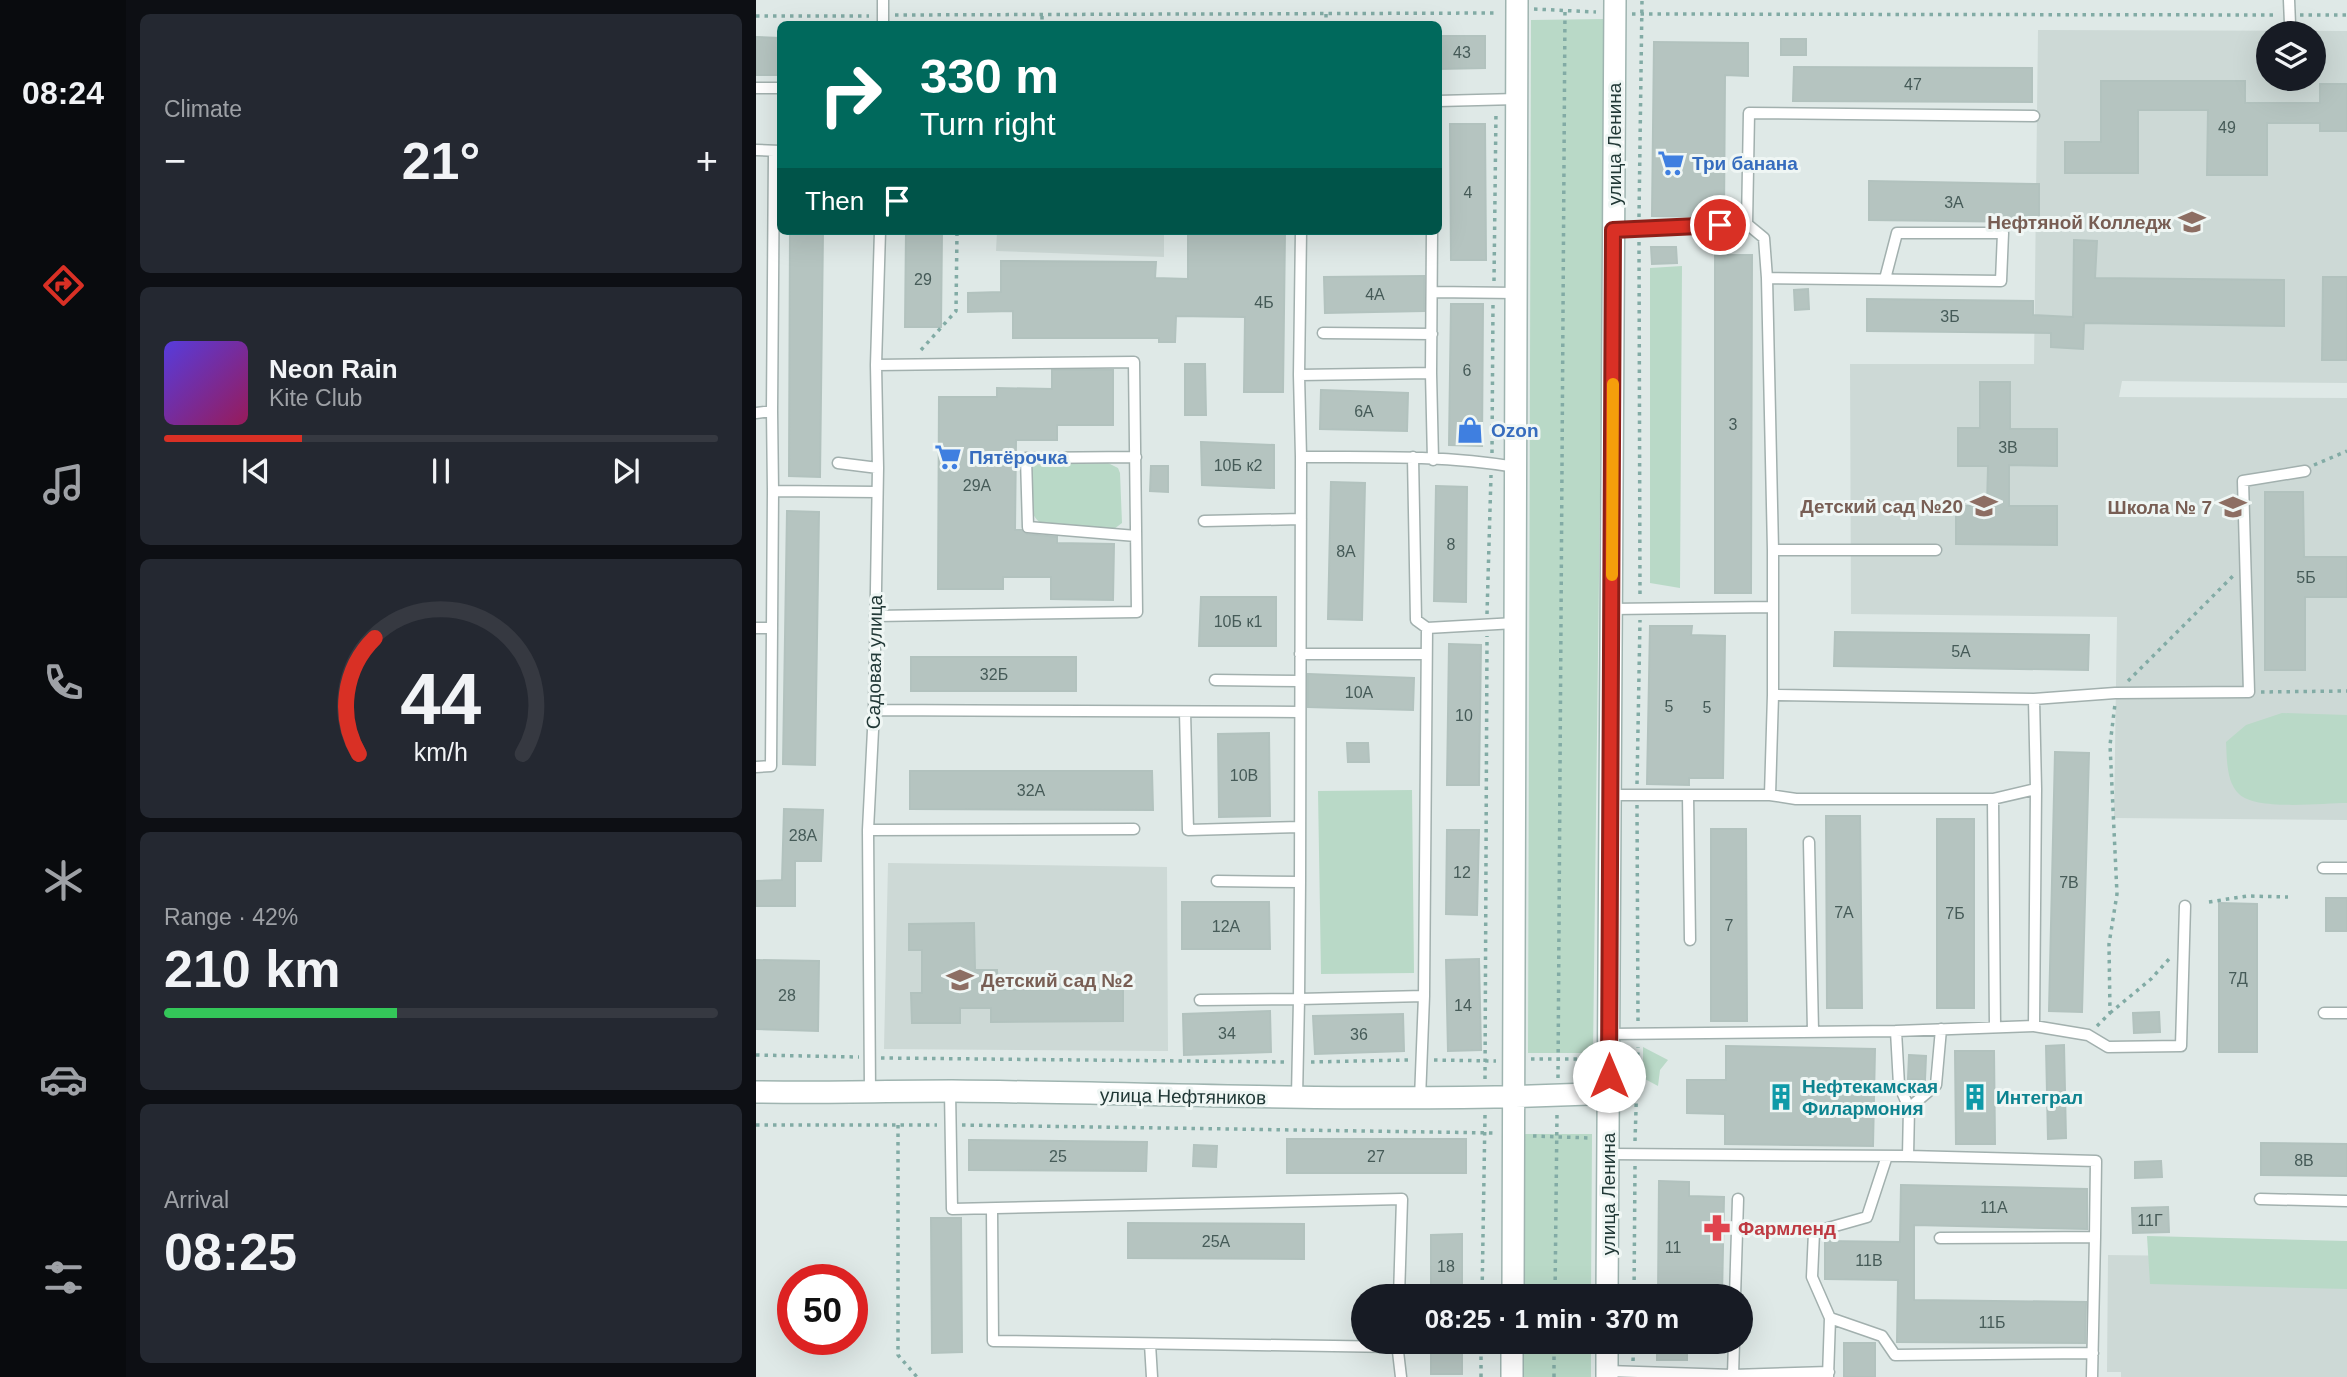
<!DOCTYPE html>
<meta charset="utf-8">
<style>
:root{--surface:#171b24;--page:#242831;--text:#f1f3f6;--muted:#9ea1a6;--line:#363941;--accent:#d93025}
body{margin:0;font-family:Arial,sans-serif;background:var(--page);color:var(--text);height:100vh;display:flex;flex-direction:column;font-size:26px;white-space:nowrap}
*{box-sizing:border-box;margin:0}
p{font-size:23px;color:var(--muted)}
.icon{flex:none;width:38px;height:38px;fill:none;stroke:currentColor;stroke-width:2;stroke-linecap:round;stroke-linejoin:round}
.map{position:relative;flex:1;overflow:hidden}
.details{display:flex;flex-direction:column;gap:14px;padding:14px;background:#0d0f14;width:630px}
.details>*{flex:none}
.banner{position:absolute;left:21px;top:21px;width:665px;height:214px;border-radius:10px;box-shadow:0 7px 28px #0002;background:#00695c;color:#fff;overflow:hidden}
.tools{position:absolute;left:1500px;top:21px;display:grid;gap:14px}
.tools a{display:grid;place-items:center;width:70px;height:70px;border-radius:50%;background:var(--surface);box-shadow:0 7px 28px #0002;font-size:35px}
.speed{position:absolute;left:21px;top:1264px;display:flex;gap:14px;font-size:35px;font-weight:700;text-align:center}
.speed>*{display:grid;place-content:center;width:91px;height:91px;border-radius:50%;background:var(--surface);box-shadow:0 7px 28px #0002;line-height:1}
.speed .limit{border:10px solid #d22;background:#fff;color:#111}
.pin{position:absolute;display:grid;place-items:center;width:60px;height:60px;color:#fff;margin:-30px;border:4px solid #fff;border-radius:50%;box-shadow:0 2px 7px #0007}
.me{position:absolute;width:77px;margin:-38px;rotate:0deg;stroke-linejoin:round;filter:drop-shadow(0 0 5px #0008)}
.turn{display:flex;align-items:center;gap:24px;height:147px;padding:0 28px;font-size:32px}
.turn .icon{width:91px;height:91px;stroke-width:2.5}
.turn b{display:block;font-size:49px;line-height:60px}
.then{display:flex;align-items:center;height:66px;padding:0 28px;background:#0003;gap:14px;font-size:26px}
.big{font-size:52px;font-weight:700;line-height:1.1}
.details .widget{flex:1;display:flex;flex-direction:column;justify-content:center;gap:10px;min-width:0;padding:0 24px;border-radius:10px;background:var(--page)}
.details .dial{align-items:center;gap:0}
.dial svg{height:182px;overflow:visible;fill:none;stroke:var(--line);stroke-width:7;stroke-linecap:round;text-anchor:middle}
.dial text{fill:var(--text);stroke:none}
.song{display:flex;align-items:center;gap:21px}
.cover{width:84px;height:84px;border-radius:10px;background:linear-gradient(135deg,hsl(250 70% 55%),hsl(330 70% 35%))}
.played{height:7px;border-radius:4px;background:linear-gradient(90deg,var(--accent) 25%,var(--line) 25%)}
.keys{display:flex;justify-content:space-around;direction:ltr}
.heat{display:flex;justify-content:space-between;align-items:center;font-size:38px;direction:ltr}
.charge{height:10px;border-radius:5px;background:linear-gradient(90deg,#34c759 42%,var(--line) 0)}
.trip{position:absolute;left:595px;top:1284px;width:402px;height:70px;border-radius:35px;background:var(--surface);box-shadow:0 7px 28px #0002;font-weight:700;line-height:70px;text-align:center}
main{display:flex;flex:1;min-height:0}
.dock{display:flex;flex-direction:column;width:126px;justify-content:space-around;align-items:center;background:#090b0e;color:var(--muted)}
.dock .icon{width:49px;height:49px}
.dock .active{color:var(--accent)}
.dock b{font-size:32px;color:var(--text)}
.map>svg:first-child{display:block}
.built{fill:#cdd9d6;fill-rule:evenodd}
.green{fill:#b9d9c7}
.building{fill:#b5c4c0;stroke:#b2c2be;stroke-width:2}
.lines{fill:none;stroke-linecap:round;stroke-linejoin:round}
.lane-casing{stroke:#a2b0ae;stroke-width:13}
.secondary-casing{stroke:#9fb4b0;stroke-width:24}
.path{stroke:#82aba5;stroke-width:3.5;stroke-dasharray:3.5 5;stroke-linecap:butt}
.lane{stroke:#fff;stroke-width:10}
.secondary{stroke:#fff;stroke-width:21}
.route-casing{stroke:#8d1f18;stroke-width:18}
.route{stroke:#d93025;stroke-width:12}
.slow{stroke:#f59e0b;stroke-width:12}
.labels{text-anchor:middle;stroke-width:6;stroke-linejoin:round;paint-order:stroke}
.number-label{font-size:16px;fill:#465b58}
.street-label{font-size:19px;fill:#213836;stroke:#eff6f4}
.shop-label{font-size:19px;font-weight:bold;fill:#366cbe;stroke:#eff6f4;text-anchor:start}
.education-label{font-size:19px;font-weight:bold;fill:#785e54;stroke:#eff6f4;text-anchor:end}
.culture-label{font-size:19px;font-weight:bold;fill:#0d838f;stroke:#eff6f4;text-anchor:start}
.health-label{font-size:19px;font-weight:bold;fill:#be3a42;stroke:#eff6f4;text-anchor:start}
</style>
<main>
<nav class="dock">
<b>08:24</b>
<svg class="icon active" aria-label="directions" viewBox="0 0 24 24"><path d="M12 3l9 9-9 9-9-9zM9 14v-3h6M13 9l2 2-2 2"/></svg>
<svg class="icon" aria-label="music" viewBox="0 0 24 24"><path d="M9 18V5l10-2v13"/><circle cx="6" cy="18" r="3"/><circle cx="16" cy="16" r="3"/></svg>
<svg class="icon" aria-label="phone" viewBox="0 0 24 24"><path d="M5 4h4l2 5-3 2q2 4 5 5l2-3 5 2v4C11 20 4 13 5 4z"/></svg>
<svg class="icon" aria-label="climate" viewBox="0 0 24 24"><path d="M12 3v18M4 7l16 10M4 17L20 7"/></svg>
<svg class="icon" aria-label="car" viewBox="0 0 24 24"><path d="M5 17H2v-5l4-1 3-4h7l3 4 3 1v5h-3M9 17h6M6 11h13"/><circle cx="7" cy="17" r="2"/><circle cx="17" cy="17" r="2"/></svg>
<svg class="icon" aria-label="filters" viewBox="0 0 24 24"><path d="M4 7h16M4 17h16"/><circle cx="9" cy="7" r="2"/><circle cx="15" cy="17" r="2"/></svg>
</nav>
<section class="details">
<div class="widget"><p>Climate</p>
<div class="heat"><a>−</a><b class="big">21°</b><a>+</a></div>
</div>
<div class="widget">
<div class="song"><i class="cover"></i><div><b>Neon Rain</b><p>Kite Club</p></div></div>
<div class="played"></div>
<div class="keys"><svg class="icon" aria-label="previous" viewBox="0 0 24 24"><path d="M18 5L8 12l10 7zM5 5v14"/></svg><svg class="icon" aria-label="pause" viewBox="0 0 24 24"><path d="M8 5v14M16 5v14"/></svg><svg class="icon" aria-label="next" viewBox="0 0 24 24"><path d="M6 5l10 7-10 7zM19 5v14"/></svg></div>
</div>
<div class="widget dial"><svg viewBox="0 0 100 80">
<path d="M14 69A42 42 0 1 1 86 69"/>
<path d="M14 69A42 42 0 0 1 21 18" stroke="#d93025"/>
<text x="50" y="56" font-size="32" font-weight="700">44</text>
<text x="50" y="72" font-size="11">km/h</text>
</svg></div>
<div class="widget"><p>Range · 42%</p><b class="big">210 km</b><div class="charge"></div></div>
<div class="widget"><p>Arrival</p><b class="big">08:25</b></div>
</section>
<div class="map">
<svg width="1591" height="1377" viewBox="0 0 1591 1377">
<rect width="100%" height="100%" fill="#dfe9e7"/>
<path class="built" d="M1282,30L1591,31V383L1366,381L1363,397L1591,398V820L1358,818L1361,617L1095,614L1094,364H1278ZM1512,33H1558V79H1512Z
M241,231H408V257L240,251Z
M132,863L411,867L412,1051L128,1049Z
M1352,1255L1591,1258V1377H1365V1372H1351Z"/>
<path class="green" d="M850,19L837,1053H772L775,20Z
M926,266L924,588L894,583V268Z
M352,463L362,468L364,473L366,523L358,529L287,524C269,516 275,488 275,471L278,465Z
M1526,713L1591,715V803C1567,803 1500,811 1483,794C1470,782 1471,758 1470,742L1490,725Z
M656,790L658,973L565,974L562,791Z
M887,1047L912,1060L904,1070L902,1086L887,1078Z
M769,1134H836L835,1297H768Z
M1391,1236L1591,1241V1289L1394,1284Z
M768,1342H835V1377H768Z"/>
<path class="building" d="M682,36H729V68L682,69Z
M0,37L24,38V75H0Z
M1025,39H1050V55H1025Z
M898,42L992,43V76L969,75L968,217L896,216Z
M1038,67L1276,68V102L1037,101Z
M1345,81H1489V103H1564V84H1591V131H1564V123H1511V175H1451L1452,110H1382V173H1309V142H1345Z
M694,124H729L730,260H695Z
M1113,181L1283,184V222L1113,220Z
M34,231H67L64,477L33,476Z
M150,231H186L185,327H149Z
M432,231H529L527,392H488L489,317L420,316L419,342H403V338H257V311L212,312V293L245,292V261L400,262L399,278L432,279Z
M1318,240L1341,241L1339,278L1528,280V326L1328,323L1327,349L1295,347V333L1111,331V299L1277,301V315L1317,317Z
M895,247H920L921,263L896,264Z
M959,255H996L995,593H959Z
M668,276V311L569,313L568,277Z
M1567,277H1591V360H1566Z
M1052,289L1053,309L1039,310L1038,290Z
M695,304H727L726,446L693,445Z
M429,364H449L450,415H429Z
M296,370H357V425H301V440H260L259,530H266L271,534L301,537V543L358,544L357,600L295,599V577H247V589H182L183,397H241V388L296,389Z
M1224,382H1254V429H1301V466L1253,465V506H1301V545L1200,544V506H1231L1232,466H1202V428H1224Z
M565,390L652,393L651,431L564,429Z
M445,442L518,445V488L446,485Z
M395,466H412V492L394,491Z
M575,482L609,483L606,620L572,619Z
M680,486L711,487L710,602L678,601Z
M1509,492H1547L1548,557H1591V597H1549V670H1509Z
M31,511L63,512L59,765L27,764Z
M445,597H520V646H443Z
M894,626H936L935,635L969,636L967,778H933V785L891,784Z
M1079,632L1333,635L1332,670L1078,666Z
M693,644L725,645L723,785H691Z
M155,657H320V691H155Z
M552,674L658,678L657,710L552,707Z
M513,733L514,816L463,817L462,734Z
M591,743H612L613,762H592Z
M1299,752L1333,753L1326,1012L1293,1011Z
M154,771H396L397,810L154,809Z
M28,809L67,810L65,861H39V906H0V881L26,880Z
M1070,816H1104L1106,1008H1071Z
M1181,819H1218V1008H1181Z
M955,829H990L991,1021H955Z
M691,830H723L721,915L690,914Z
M1570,898H1591V931H1570Z
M426,902H513L514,949H426Z
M1463,903L1501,904V1052H1463Z
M218,923L219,970H241L242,990L367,989V1021L235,1022V1008H204V1023H156L155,993H166V950H153V924Z
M723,959L725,1050L692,1051L690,960Z
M0,960L63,961L62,1031L0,1029Z
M514,1011L515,1052L428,1055L427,1014Z
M1403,1012L1404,1032L1378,1033L1377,1013Z
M647,1014L648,1051L559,1054L557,1016Z
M1308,1045L1310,1138L1292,1139L1290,1046Z
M970,1046L1119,1049L1117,1146L969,1144V1114L931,1113V1080H970Z
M1199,1051H1238L1239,1144H1200Z
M1153,1055L1170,1056L1169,1080L1152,1079Z
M531,1139H710V1173H531Z
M213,1140L391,1142L390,1171L213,1170Z
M1505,1143L1591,1144V1176L1505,1175Z
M438,1145L461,1146L460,1167L437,1166Z
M1405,1161L1406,1177L1379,1178V1162Z
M903,1181L933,1182V1196L968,1197L966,1297H902Z
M1145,1185L1331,1189V1229L1158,1225V1300L1330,1302L1329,1343L1141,1342L1142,1280L1069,1279V1241L1144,1242Z
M1412,1207L1413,1232L1377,1233L1376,1208Z
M175,1218H205L206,1352L176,1353Z
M372,1223L548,1224V1259L372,1258Z
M706,1234V1297H675V1235Z
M675,1342H706V1374H675Z
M901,1342H931V1360H901Z
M1088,1343H1119V1377H1088Z"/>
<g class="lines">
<defs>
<path id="lane" d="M127,0V24
M1533,0L1534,24
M0,88H24
M682,101L761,99
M0,150L24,151
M991,224L993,113L1278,116
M858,230L991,224L1008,238L1011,278L1017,550V695L1278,699L1359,693L1493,692L1487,481L1549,471
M545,231L543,375L545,457
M1011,278L1245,281L1247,233H1141L1129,279
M677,292L760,293
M567,333L676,334
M675,373L676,231
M543,375L675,373L677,460
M16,411L17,491
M0,413L16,411L18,151
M380,457L270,458L272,527L380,536
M657,457L660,620L671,628
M82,463L122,468
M448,521L545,519
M1017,550H1180
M855,609L1016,607
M119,616L381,612L378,362L120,365
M0,628H16
M544,654H670
M459,680L543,681
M118,710L543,712
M429,712L432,830L544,827
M0,767L15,766L17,491L121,492
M854,795H1014L1040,799H1237L1280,789
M932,795L934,940
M1014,795L1017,695
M1237,799L1239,1027
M112,830L378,829
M1053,842L1057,1031
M1567,868H1591
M544,882L545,457C616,457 689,455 760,467
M444,1000L543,999L544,882L461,881
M1568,1013H1591
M1278,1026L1280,789L1278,699
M1140,1031L1143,1085L1153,1108L1152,1156
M853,1034L1140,1031L1278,1026L1332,1035L1352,1047L1425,1046L1429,906
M114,1091L112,830L118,710L122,468L120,365L124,231
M194,1091L196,1209L646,1199L643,1297
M541,1097L543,999L668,996
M664,1099L668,996L671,628L759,623
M1153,1108L1180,1085L1185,1029
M852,1154L1152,1156L1340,1161L1339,1237
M1504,1199L1591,1201
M236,1209L237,1341L641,1347
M1184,1238L1339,1237L1336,1377
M979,1297L982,1199
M1074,1318L1126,1336L1139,1355L1337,1353
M641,1343L645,1377
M394,1344L396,1377
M851,1371L977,1375L1073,1372
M977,1375L978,1342
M1072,1377L1074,1318L1056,1277L1058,1232L1111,1217L1131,1156"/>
<path id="secondary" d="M0,1092C65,1093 131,1091 196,1091C415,1093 634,1104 853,1093
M757,1297L761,0
M851,1297L859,0
M756,1377V1342
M851,1377V1342"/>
</defs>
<use href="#lane" class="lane-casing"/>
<use href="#secondary" class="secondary-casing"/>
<path class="path" d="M778,9L840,12
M570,14V24
M876,14L1522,15
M139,15L741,13
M1544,15H1591
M0,16H113
M286,16V24
M883,217L886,0
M883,242L884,598
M738,281L740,111
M165,350L200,311L201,231
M736,453L737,303
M1558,465L1591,451
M731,614L735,475
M1372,681L1478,575
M1505,692L1591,691
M881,784L884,620
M881,805L882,1022
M1453,902L1491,896L1532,897
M1354,1013L1395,979L1414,958
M1341,1026L1354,1013L1353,944L1361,894L1354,745L1359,704
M0,1055L103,1057
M125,1058L530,1062
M775,1059H834
M678,1060L740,1061
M555,1062L652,1060
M802,1078L809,9
M729,1079L731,636
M0,1125H181
M142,1125V1355L161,1377
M206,1125L741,1133
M777,1136L835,1138
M879,1141L882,1047
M726,1297L729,1115
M799,1297L801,1113
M878,1297L879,1166
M877,1361L878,1342
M725,1377V1342
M798,1377V1342"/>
<use href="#lane" class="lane"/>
<use href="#secondary" class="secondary"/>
</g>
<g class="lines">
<defs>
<path id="route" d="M853,1076L857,230L964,225"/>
</defs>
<use href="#route" class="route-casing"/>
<use href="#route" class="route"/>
<path class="slow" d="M856,575L857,384"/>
</g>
<defs>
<symbol id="supermarket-bare" viewBox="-9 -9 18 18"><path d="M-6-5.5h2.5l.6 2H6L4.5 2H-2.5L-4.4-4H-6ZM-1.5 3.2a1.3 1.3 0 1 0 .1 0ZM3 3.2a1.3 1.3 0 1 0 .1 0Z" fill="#3f7fe0" stroke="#eff6f4" stroke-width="2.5" paint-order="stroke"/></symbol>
<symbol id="university-bare" viewBox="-9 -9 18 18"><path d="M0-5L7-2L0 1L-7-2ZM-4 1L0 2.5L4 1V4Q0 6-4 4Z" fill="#8d6e63" stroke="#eff6f4" stroke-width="2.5" paint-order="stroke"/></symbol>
<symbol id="shop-bare" viewBox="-9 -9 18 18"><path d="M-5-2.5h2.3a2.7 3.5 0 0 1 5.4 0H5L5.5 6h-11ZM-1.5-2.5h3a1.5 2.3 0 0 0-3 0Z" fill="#3f7fe0" stroke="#eff6f4" stroke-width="2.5" paint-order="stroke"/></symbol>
<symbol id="school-bare" viewBox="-9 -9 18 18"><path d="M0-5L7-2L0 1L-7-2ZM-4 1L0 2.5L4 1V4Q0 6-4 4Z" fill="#8d6e63" stroke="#eff6f4" stroke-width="2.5" paint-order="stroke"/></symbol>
<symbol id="building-bare" viewBox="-9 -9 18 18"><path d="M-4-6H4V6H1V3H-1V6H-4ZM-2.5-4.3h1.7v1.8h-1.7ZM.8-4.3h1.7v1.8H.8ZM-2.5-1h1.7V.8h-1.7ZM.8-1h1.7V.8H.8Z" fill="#0f9aa8" stroke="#eff6f4" stroke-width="2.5" paint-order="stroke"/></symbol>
<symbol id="pharmacy-bare" viewBox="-9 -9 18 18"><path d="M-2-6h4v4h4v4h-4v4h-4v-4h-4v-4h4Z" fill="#e0444e" stroke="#eff6f4" stroke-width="2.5" paint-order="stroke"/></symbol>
</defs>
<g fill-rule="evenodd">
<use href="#supermarket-bare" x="896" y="144" width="38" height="38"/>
<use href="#university-bare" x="1417" y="203" width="38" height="38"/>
<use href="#shop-bare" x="695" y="411" width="38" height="38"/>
<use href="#supermarket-bare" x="173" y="438" width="38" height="38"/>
<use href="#school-bare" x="1209" y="487" width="38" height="38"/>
<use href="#school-bare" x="1458" y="488" width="38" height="38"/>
<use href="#school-bare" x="185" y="961" width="38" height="38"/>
<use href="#building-bare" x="1006" y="1078" width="38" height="38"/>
<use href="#building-bare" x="1200" y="1078" width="38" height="38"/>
<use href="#pharmacy-bare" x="942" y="1209" width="38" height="38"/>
</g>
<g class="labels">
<g class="number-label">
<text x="706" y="58">43</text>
<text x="1157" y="90">47</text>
<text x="1471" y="133">49</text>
<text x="712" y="198">4</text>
<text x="1198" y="208">3А</text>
<text x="167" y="285">29</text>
<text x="619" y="300">4А</text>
<text x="508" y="308">4Б</text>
<text x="1194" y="322">3Б</text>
<text x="711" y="376">6</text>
<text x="608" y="417">6А</text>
<text x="977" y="430">3</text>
<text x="1252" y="453">3В</text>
<text x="482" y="471">10Б к2</text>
<text x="221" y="491">29А</text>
<text x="695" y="550">8</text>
<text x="590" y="557">8А</text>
<text x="1550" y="583">5Б</text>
<text x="482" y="627">10Б к1</text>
<text x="1205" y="657">5А</text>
<text x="238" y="680">32Б</text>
<text x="603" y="698">10А</text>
<text x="913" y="712">5</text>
<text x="951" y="713">5</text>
<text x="708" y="721">10</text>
<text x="488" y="781">10В</text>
<text x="275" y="796">32А</text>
<text x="47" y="841">28А</text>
<text x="706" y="878">12</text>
<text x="1313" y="888">7В</text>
<text x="1088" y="918">7А</text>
<text x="1199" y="919">7Б</text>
<text x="973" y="931">7</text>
<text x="470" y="932">12А</text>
<text x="1482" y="984">7Д</text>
<text x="31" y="1001">28</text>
<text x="707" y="1011">14</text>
<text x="471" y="1039">34</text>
<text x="603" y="1040">36</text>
<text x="302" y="1162">25</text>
<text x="620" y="1162">27</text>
<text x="1548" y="1166">8В</text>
<text x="1238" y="1213">11А</text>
<text x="1394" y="1226">11Г</text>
<text x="460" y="1247">25А</text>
<text x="917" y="1253">11</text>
<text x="1113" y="1266">11В</text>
<text x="690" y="1272">18</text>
<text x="1236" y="1328">11Б</text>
</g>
<g class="street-label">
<text transform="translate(858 144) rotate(-90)" y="7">улица Ленина</text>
<text transform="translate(118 662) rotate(-89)" y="7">Садовая улица</text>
<text transform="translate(427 1096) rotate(1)" y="7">улица Нефтяников</text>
<text transform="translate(852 1194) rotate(-90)" y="7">улица Ленина</text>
</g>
<g class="shop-label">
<text x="936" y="170">Три банана</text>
<text x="735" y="437">Ozon</text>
<text x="213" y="464">Пятёрочка</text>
</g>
<g class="education-label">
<text x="1415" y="229">Нефтяной Колледж</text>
<text x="1207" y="513">Детский сад №20</text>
<text x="1456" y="514">Школа № 7</text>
<text x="225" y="987" text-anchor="start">Детский сад №2</text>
</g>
<g class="culture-label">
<text x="1046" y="1093">Нефтекамская<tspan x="1046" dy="22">Филармония</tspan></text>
<text x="1240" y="1104">Интеграл</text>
</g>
<g class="health-label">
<text x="982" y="1235">Фармленд</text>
</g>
</g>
</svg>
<div class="tools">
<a><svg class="icon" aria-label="layers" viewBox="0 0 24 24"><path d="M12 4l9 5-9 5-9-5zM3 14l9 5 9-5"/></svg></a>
</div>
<div class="speed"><div class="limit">50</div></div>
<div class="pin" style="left:964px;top:225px;background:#d93025"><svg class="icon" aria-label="arrive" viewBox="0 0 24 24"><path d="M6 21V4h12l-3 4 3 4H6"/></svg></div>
<svg class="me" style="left:853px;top:1076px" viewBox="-20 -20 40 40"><circle r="19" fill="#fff"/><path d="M0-13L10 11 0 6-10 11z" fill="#d93025"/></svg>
<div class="trip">08:25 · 1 min · 370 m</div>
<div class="banner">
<div class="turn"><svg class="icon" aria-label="right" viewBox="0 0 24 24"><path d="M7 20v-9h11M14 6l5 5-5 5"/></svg><div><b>330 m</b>Turn right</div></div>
<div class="then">Then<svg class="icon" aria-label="arrive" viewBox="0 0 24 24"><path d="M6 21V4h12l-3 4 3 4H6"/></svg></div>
</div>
</div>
</main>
